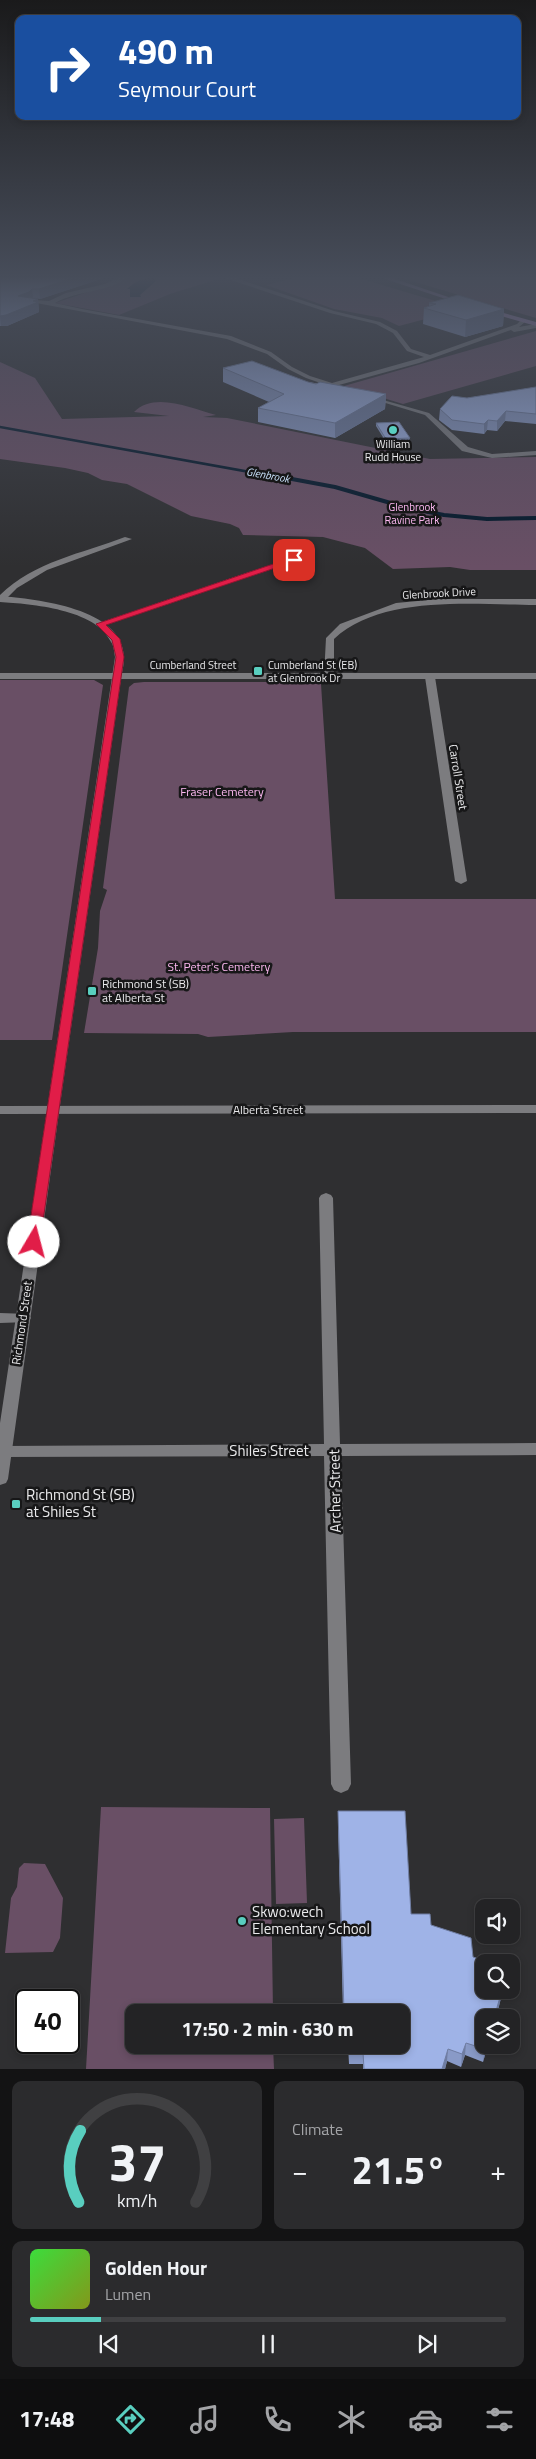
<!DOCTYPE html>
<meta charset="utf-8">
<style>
:root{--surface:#232325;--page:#2b2b2d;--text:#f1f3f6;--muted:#a3a4a7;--line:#404042;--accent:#59cebf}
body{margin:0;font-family:"Titillium Web",sans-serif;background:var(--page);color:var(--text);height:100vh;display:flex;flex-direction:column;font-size:19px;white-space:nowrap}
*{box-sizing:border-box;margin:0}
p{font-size:16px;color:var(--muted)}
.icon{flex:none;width:28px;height:28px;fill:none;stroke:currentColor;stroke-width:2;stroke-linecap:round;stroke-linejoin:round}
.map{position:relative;height:2069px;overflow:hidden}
.sheet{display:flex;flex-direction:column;gap:12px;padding:12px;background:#131314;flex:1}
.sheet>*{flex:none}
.hud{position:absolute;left:15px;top:15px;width:506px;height:105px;border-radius:10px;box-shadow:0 2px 8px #0003,0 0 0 1px var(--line);background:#1a4fa0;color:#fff;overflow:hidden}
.controls{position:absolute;left:475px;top:1899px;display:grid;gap:10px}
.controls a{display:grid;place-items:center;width:45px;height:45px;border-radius:10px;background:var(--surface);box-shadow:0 2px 8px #0003,0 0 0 1px var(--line);font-size:25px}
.speed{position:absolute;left:15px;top:1989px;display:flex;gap:10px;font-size:25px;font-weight:700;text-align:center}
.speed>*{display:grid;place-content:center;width:65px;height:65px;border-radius:50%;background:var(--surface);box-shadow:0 2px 8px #0003,0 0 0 1px var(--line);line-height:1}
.speed .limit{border:2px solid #111;border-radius:8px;background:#fff;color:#111}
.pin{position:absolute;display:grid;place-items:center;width:42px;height:42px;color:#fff;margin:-21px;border-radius:10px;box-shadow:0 2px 8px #0006}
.me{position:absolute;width:55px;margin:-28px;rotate:8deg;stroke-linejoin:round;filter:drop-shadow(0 0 4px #0008)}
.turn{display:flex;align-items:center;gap:18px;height:105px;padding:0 20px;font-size:22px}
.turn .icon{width:65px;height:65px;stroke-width:2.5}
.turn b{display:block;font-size:35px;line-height:42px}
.big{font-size:38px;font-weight:700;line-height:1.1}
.sheet .card{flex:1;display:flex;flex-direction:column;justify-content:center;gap:8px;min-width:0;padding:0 18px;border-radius:10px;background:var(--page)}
.sheet .dial{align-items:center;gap:0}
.dial svg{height:130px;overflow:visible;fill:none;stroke:var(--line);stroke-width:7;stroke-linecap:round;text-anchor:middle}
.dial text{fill:var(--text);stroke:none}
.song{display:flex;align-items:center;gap:15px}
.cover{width:60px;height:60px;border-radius:8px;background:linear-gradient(135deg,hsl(120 70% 55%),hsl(70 70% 35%))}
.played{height:5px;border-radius:2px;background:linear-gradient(90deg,var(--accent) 15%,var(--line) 15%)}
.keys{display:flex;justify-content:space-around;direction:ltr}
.heat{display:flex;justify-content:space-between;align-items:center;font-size:28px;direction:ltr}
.sheet .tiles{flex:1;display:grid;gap:12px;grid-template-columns:1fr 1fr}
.card:last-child{grid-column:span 2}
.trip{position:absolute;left:125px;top:2004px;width:285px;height:50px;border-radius:10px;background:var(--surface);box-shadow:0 2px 8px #0003,0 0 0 1px var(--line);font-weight:700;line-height:50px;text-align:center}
.tabs{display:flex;height:80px;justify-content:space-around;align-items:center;background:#0e0e0f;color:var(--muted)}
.tabs .icon{width:35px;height:35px}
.tabs .current{color:var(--accent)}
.tabs b{font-size:22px;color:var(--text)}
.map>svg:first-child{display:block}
.green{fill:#694f65}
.water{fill:#03182b}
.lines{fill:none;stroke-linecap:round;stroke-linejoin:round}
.stream-far1{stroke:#03182b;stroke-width:2.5}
.stream{stroke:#03182b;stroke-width:4}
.minor{fill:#7c7c7f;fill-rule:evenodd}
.tertiary{fill:#7c7c7f;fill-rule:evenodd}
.primary{fill:#b08dc8;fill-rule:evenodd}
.wall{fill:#899ac7}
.shaded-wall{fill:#6f7da2}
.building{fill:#9fb3e7;stroke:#6f7da2}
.route{fill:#e11d48;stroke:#92132f}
.poi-dot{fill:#59cebf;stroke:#171718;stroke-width:2}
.labels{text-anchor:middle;stroke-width:5;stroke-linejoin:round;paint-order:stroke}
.far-poi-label{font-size:11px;fill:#eaeaec;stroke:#171718}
.far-water-label{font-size:11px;font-style:italic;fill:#cbe4fd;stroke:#171718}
.far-park-label{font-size:11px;fill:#feb9f2;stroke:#171718}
.far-street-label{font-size:11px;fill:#eaeaec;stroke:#171718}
.street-label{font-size:12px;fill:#eaeaec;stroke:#171718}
.park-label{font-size:12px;fill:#feb9f2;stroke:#171718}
.poi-label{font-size:12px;fill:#eaeaec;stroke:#171718;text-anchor:start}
.near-street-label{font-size:15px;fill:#eaeaec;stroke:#171718}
.near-poi-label{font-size:15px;fill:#eaeaec;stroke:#171718;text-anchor:start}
</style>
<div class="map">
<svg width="536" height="2069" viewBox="0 0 536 2069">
<rect width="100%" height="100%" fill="#2f2f31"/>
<path class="green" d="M132,277H218L221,278L170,294L119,315L55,303Z
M299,277H355L463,309L399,326L382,318L334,309L266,285Z
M401,277H536V318L402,278Z
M536,331V366L403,404L344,386Z
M0,362L35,378L62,419L169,416L134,412C155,391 192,409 216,415L203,417L227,418L430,459L536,457V570H470L450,567L393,569L365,548L323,537L243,535L239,528L230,524L191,516L127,484L102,480L88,473L65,468L0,459Z
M0,680H94L103,685L52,1040H0Z
M144,682H308L321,684L335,899H536V1032H293L208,1037L198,1034L84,1033L98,948L100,911L107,890L103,888L129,687L134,683Z
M101,1807L270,1808L273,2012H134V2045H273L274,2069H86Z
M304,1818L307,1903L276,1904L274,1819Z
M24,1863L45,1864L63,1898L60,1938L53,1952L5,1953L11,1898L17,1887L19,1868Z"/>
<path class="water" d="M160,277L155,279L157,280L140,295L141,297H130V289H127C136,280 147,277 160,277Z"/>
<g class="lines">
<path class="stream-far1" d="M0,427L272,476"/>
<path class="stream" d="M265,474L335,487L408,508L444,515L487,519L536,518"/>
<path class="minor" d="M120,277H128C107,293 78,290 55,303L82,309L231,336L271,352L292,367L310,376L332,383L424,357L407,351L393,333L376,324L330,313L222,277H232L334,311L380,322L397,331L411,349L430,355L517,324L520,321L525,322L519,327L536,324V328L514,332L511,330L419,363L339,385L341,387L338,389L306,378L288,369L267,354L227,339L31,302L34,300L49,301L66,293L105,284Z
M369,396L429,413L468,447L492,454L536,451V455L492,458L462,451L425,415L369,398Z
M125,537L132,539L47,570L17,588L4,601H0V595C35,561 81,554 125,537Z
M291,558L298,560L103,626L96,624Z
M439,599H536V605C475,605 382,594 334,639V676L329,679L324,676L326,638L340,624L396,603Z
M0,673H117L122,676L117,679H0Z
M430,674L435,677L467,881L461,884L455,881L425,677Z
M536,1105V1113L0,1114V1106Z
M326,1193L331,1195L333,1198L340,1444L536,1443V1455L341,1456L351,1784L348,1790L341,1793L334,1790L331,1784L324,1456L0,1457V1447L3,1446L324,1444L319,1198L321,1195Z
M0,1313L28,1314L31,1318L28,1322L0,1323Z"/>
<path class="tertiary" d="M0,596C36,599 124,608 124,658C124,663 123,668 122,673H536V679H121L61,1098L8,1479L6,1483L0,1485V1423L115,657C114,652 114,646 111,642C96,609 31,604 0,602Z"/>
<path class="primary" d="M379,277H389L466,303L461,304Z
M489,309L536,322V326L487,312Z"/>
</g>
<path class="wall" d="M0,277H107L40,299L33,298L38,299L39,312L7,326H0Z
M429,303L504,309L503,326L465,337L423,324L424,308L429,306Z
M223,368L308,382L386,394L385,409L335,438L258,422V408L269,402L223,382Z
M536,387V424L505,421L497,431L487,430L484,434L452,430L439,420L440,409L467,398Z
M376,423L410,438L409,440L386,442L376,426Z
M338,1811L411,1914L431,1925L473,1957L503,1990L496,2018H484L488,2045L483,2062L465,2055L461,2067L447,2061L445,2069H363V2064H349L348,2045H401V2012H343L338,1823Z"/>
<path class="shaded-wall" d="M76,277H107L40,299L39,289Z
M32,289L33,298L18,296Z
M38,299L39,312L7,326H1L0,316Z
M504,309L503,326L465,337L466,320Z
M386,394L385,409L335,438V423Z
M506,411L505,421L497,431V421Z
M488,420L487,430L484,434V424Z
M502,1990H503L496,2018H494Z
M466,2043L465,2055L461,2067L462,2054Z
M486,2045H488L483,2062L485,2049Z
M448,2049L447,2061L445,2069H442Z"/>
<path class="building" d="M0,277H76L39,289H32L29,292L18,296L38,299L33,301L38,302L6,315L0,316Z
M458,295L504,309L466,320L424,308L436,304L429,303Z
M252,361L308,382L316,384L320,382L386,394L335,423L258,408L284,394L223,368Z
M536,387V414L506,411L497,421L488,420L484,424L452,420L440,409L452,396L467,398Z
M399,422L410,438L386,439L376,423Z
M338,1811H405L411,1914H430L431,1925L471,1938L473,1957L489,1962H484V1990H502L494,2018H484V2045H486L485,2049L466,2043L462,2054L448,2049L442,2069H364L363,2052H349V2045H401V2012H344Z"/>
<linearGradient id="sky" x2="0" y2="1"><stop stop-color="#1a1a1b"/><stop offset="0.49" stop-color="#474d5a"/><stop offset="1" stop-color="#474d5a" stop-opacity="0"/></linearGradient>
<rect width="536" height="567" fill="url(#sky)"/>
<path class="route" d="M294,557L298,560L296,561L106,625L120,639L124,657L40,1242L34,1246L29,1245L27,1242L116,657L112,640L96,624Z"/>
<g class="poi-dot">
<circle cx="393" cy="430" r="5"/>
<rect x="253" y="666" width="10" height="10" rx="2.5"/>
<rect x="87" y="986" width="10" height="10" rx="2.5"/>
<rect x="11" y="1499" width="10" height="10" rx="2.5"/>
<circle cx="242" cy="1921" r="5"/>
</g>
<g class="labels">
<g class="far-poi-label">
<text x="393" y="448">William<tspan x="393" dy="13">Rudd House</tspan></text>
<text x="268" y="669" text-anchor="start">Cumberland St (EB)<tspan x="268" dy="13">at Glenbrook Dr</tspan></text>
</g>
<g class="far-water-label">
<text transform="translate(268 475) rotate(10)" y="4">Glenbrook</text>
</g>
<g class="far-park-label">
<text x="412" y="511">Glenbrook<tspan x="412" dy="13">Ravine Park</tspan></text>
</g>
<g class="far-street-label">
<text transform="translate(439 593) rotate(-3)" y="4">Glenbrook Drive</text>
<text x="193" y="669">Cumberland Street</text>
</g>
<g class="street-label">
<text transform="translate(458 777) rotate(81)" y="4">Carroll Street</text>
<text x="268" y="1114">Alberta Street</text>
<text transform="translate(22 1323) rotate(-82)" y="4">Richmond Street</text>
</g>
<g class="park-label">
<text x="222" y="796">Fraser Cemetery</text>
<text x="219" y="971">St. Peter's Cemetery</text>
</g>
<g class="poi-label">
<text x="102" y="988">Richmond St (SB)<tspan x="102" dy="14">at Alberta St</tspan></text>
</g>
<g class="near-street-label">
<text x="269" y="1456">Shiles Street</text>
<text transform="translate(335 1491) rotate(-91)" y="5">Archer Street</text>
</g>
<g class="near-poi-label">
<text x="26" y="1500">Richmond St (SB)<tspan x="26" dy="17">at Shiles St</tspan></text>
<text x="252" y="1917">Skwo:wech<tspan x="252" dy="17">Elementary School</tspan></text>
</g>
</g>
</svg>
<div class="controls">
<a><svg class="icon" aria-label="sound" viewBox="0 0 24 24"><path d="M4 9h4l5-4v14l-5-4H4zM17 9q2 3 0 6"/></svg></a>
<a><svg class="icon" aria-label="search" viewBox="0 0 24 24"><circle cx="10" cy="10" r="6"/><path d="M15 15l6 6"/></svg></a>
<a><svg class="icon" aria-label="layers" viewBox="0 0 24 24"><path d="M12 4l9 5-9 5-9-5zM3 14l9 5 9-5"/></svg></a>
</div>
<div class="speed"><div class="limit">40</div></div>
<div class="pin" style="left:294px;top:560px;background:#d93025"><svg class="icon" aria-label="arrive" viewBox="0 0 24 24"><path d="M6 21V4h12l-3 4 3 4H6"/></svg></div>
<svg class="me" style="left:34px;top:1242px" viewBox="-20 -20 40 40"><circle r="19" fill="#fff"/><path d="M0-13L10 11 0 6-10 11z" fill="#e11d48"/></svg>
<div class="trip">17:50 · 2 min · 630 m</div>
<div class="hud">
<div class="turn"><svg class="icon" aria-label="right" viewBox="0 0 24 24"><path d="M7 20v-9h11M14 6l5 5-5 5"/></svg><div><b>490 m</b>Seymour Court</div></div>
</div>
</div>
<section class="sheet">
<div class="tiles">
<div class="card dial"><svg viewBox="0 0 100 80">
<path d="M14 69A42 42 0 1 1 86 69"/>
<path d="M14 69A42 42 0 0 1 15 25" stroke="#59cebf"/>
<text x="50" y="56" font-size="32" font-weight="700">37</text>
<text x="50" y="72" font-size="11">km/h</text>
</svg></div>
<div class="card"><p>Climate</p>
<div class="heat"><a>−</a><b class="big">21.5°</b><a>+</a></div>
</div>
<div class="card">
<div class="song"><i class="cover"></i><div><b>Golden Hour</b><p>Lumen</p></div></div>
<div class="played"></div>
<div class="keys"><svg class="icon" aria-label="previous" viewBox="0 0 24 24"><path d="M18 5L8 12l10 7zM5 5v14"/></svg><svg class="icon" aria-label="pause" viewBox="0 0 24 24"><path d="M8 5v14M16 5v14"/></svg><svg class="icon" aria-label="next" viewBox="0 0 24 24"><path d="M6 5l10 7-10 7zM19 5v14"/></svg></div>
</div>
</div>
</section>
<nav class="tabs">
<b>17:48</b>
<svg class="icon current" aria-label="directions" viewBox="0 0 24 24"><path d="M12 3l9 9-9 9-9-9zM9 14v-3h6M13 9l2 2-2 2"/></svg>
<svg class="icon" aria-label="music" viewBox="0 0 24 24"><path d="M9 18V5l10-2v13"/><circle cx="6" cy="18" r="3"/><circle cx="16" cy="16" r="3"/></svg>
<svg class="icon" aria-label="phone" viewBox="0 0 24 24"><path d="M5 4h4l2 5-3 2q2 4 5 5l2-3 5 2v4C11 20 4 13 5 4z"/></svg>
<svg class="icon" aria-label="climate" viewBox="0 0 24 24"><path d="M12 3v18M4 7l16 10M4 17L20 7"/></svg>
<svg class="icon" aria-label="car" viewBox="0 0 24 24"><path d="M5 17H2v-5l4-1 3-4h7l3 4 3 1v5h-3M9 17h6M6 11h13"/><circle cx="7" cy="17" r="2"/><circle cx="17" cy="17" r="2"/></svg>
<svg class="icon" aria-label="filters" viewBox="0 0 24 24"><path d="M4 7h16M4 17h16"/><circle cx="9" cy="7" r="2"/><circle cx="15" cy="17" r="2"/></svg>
</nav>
